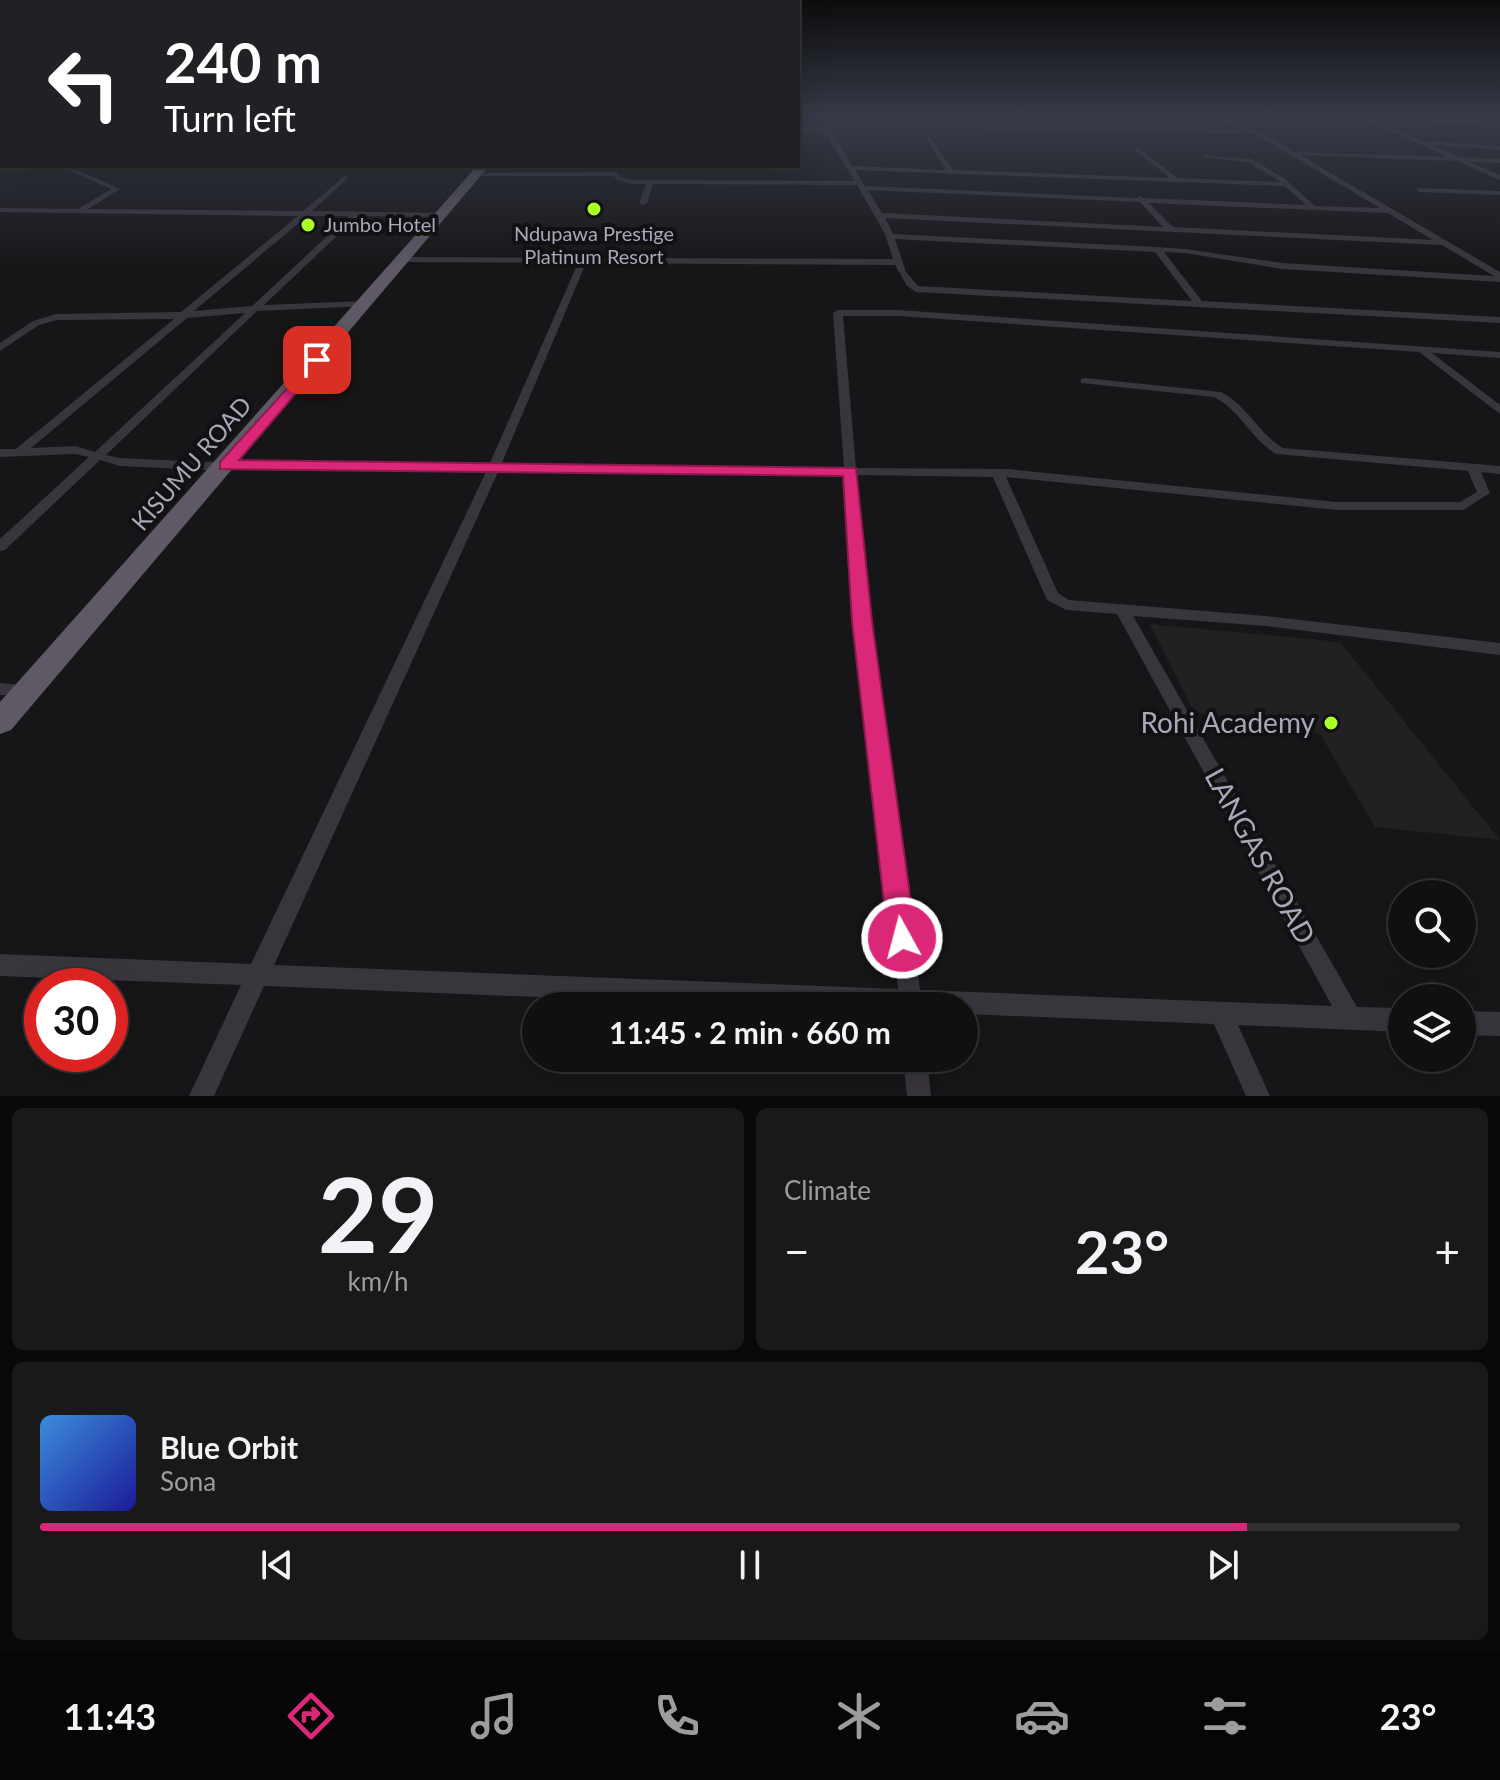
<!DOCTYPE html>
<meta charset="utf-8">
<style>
:root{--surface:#101011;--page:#19191a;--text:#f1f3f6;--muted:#9c9d9f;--line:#303031;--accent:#db2777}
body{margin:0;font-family:Lato,sans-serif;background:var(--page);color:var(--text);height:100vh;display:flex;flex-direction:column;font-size:30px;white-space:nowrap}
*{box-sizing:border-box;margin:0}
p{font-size:26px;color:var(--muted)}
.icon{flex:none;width:44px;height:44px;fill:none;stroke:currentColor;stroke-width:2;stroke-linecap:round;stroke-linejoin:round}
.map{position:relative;height:1096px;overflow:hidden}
.drawer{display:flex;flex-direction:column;gap:12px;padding:12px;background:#090909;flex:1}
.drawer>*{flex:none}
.banner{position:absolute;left:0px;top:0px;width:800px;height:168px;box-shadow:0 8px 32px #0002,0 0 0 2px var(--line);background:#202124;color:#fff;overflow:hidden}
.tools{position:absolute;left:1388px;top:880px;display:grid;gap:16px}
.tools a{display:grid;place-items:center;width:88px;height:88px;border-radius:50%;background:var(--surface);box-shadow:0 8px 32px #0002,0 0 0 2px var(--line);font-size:40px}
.speed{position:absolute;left:24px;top:968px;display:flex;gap:16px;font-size:40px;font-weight:700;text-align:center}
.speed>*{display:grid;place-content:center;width:104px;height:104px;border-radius:50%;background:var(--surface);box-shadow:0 8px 32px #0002,0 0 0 2px var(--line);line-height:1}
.speed .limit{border:12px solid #d22;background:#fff;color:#111}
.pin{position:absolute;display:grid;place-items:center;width:68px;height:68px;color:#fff;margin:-34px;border-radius:16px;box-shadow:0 4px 12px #0006}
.me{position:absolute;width:88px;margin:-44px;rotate:353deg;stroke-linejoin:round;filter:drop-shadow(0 0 6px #0008)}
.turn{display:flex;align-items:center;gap:28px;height:168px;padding:0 32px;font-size:36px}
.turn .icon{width:104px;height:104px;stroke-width:2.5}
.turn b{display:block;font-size:56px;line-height:68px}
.big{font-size:60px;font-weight:700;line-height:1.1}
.drawer .widget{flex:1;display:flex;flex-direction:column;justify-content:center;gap:12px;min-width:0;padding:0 28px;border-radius:12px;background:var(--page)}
.drawer .dial{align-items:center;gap:0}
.dial b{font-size:104px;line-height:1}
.song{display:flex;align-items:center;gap:24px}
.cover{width:96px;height:96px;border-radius:12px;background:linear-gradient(135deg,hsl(210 70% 55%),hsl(240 70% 35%))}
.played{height:8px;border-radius:4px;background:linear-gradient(90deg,var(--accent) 85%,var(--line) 85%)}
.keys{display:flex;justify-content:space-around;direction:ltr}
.heat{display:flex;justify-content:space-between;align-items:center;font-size:44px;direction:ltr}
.drawer .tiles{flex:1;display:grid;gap:12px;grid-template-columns:1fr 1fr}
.widget:last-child{grid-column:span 2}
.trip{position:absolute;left:522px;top:992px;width:456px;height:80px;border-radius:40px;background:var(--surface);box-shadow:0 8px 32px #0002,0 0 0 2px var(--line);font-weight:700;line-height:80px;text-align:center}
.tabs{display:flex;height:128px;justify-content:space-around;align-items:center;background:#060607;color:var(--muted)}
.tabs .icon{width:56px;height:56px}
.tabs .selected{color:var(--accent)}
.tabs b{font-size:36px;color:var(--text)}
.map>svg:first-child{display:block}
.built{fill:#232024}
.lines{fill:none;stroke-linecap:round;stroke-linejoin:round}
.minor{fill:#39353c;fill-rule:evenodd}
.trunk{fill:#5e5964;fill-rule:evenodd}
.route{fill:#db2777;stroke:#8e194d;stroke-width:2}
.poi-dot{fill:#abff24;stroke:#111012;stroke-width:3}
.labels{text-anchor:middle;stroke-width:8;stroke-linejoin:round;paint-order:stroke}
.far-poi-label{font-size:20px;fill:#ada5b8;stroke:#111012;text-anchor:start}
.street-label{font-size:24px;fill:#ada5b8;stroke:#111012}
.near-poi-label{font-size:28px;fill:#ada5b8;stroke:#111012;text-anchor:end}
.near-street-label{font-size:28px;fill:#ada5b8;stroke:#111012}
</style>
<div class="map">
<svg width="1500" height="1096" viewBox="0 0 1500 1096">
<rect width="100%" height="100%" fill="#161517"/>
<path class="built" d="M1150,624L1340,642L1500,840L1375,827L1320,734L1194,712Z"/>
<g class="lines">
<path class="minor" d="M818,116H824L852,166L946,170L927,139L930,137L953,170L1170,178L1135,150L1137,147L1178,178L1281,182L1248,162L1201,157L1204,155L1252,159L1285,179L1315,206L1380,208L1259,136L1244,130L1241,133L986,132L975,121L899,116H977L988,128L1240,129L1208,116H1217L1263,134L1294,152L1447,157L1358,116H1366L1427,143L1430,141L1500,146V150L1431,145L1459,157L1500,159V163L1469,162L1500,175V180L1457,161L1300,155L1500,272V282L1282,269L1185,253L1164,252L1202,301L1500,317V323L916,292L907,286L895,265L586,263L501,465L844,468L833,313L838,310H898L1500,352V358L1432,353L1500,405V414L1419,352L898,316H843L856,468L1007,469L1337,502H1460L1477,492L1468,471L1276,454C1251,439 1240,410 1214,397L1081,383V379L1085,378L1221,392C1247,405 1258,433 1283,448L1500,466V474L1481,472L1490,493L1463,510H1337L1006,477L1058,593L1069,600L1266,616L1500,643V655L1266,626L1133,616L1357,1007L1402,1008V1032L1238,1025L1270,1096H1246L1214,1024L964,1014V1006H759L264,986L214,1096H189L241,985L0,976V954L251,964L486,472L205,470L120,466L100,460L5,550L0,551V539L89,457L75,454L0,457V449H16L174,319L57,320L39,325L0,351V343L33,321L56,314L181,312L298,216L0,212V208L78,209L111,189L59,166H68L120,189L88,209L303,211L346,175L348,178L312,211L444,213V217H441L358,216L264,305L364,301L369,304L367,306L257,311L106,455L120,458L205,462L489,465L578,263L404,262L401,261V257L893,259L885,234L857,185L653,184L647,203L643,205L639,203L646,184H631L617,180L614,176H477L475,173L616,172L622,178L631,180L855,181L825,132L798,130V126L824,128ZM855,170L1285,186L1306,205L1144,198L1140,196L1137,198L865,186ZM868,190L1140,202L1163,227L882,213ZM1149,203L1388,213L1433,240L1173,227ZM307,216H349L252,306L194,311ZM885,218L1442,245L1494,276L1282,263L1185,249L1157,247L893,234ZM895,239L1155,252L1192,301L918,286L906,272ZM245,313L95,452L75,446L31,448L187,318ZM498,472L844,475L854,621L898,989L274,965ZM857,475L993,477L1047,600L1066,610L1117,614L1332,1006L920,990L870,621Z
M1379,116L1500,122V126L1382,118Z
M0,122H2V126H0Z
M1416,188L1500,191V195L1419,192Z
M0,683L33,686L35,690L33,694L0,695Z
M1462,1011L1500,1012V1036L1462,1035Z
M903,1058H927L931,1096H907Z"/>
<path class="trunk" d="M477,166H489L11,730L0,734V702Z"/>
</g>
<linearGradient id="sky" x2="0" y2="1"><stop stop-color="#0c0c0d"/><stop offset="0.43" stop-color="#363b47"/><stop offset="1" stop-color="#363b47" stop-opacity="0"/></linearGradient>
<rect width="1500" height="270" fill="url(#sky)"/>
<path class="route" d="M317,356L322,357V363L239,460L856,468L872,621L916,938L912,947L902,951L892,947L888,938L852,621L843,476L220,469V462Z"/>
<g class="poi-dot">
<circle cx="594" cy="209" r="8"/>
<circle cx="308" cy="225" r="8"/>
<circle cx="1331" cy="723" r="8"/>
</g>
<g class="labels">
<g class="far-poi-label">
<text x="324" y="232">Jumbo Hotel</text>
<text x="594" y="241" text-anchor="middle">Ndupawa Prestige<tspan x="594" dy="23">Platinum Resort</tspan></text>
</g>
<g class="street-label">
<text transform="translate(192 464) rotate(-49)" y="8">KISUMU ROAD</text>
</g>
<g class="near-poi-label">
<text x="1315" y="733">Rohi Academy</text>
</g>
<g class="near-street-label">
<text transform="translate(1260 856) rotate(61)" y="10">LANGAS ROAD</text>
</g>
</g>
</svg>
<div class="tools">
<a><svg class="icon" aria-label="search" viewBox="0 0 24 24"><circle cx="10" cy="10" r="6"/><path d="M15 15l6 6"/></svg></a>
<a><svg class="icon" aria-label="layers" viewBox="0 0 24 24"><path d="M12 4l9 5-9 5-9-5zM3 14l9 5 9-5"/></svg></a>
</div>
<div class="speed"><div class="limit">30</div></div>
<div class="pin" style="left:317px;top:360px;background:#d93025"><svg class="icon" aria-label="arrive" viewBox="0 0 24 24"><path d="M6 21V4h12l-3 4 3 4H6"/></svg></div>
<svg class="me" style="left:902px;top:938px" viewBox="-20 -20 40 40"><circle r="17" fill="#db2777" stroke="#fff" stroke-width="3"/><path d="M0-11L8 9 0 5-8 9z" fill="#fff"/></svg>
<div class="trip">11:45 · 2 min · 660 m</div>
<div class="banner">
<div class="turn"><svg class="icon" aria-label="left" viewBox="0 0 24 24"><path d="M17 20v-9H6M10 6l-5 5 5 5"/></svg><div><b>240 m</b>Turn left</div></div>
</div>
</div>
<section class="drawer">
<div class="tiles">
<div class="widget dial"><b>29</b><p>km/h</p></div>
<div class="widget"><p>Climate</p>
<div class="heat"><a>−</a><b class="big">23°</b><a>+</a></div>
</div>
<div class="widget">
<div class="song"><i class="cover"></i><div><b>Blue Orbit</b><p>Sona</p></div></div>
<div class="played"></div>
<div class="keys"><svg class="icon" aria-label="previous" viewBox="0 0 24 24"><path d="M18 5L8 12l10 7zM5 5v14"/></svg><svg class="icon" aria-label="pause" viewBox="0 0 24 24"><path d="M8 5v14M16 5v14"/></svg><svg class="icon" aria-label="next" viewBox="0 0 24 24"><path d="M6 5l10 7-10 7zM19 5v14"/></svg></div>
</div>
</div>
</section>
<nav class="tabs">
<b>11:43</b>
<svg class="icon selected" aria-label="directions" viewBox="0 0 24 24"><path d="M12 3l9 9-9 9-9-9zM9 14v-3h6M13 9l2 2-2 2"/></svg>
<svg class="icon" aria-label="music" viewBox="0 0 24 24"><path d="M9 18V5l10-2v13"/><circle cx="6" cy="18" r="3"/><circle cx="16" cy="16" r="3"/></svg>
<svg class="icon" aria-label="phone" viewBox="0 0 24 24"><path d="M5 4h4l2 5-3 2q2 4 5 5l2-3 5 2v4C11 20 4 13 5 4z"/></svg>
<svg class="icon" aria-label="climate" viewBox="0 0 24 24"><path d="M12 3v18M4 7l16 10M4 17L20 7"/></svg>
<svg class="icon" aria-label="car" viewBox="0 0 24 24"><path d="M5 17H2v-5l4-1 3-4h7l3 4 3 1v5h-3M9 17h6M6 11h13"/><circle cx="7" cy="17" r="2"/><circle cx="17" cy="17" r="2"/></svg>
<svg class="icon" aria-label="filters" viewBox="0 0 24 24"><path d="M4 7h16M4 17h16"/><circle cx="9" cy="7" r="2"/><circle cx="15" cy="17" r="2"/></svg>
<b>23°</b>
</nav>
